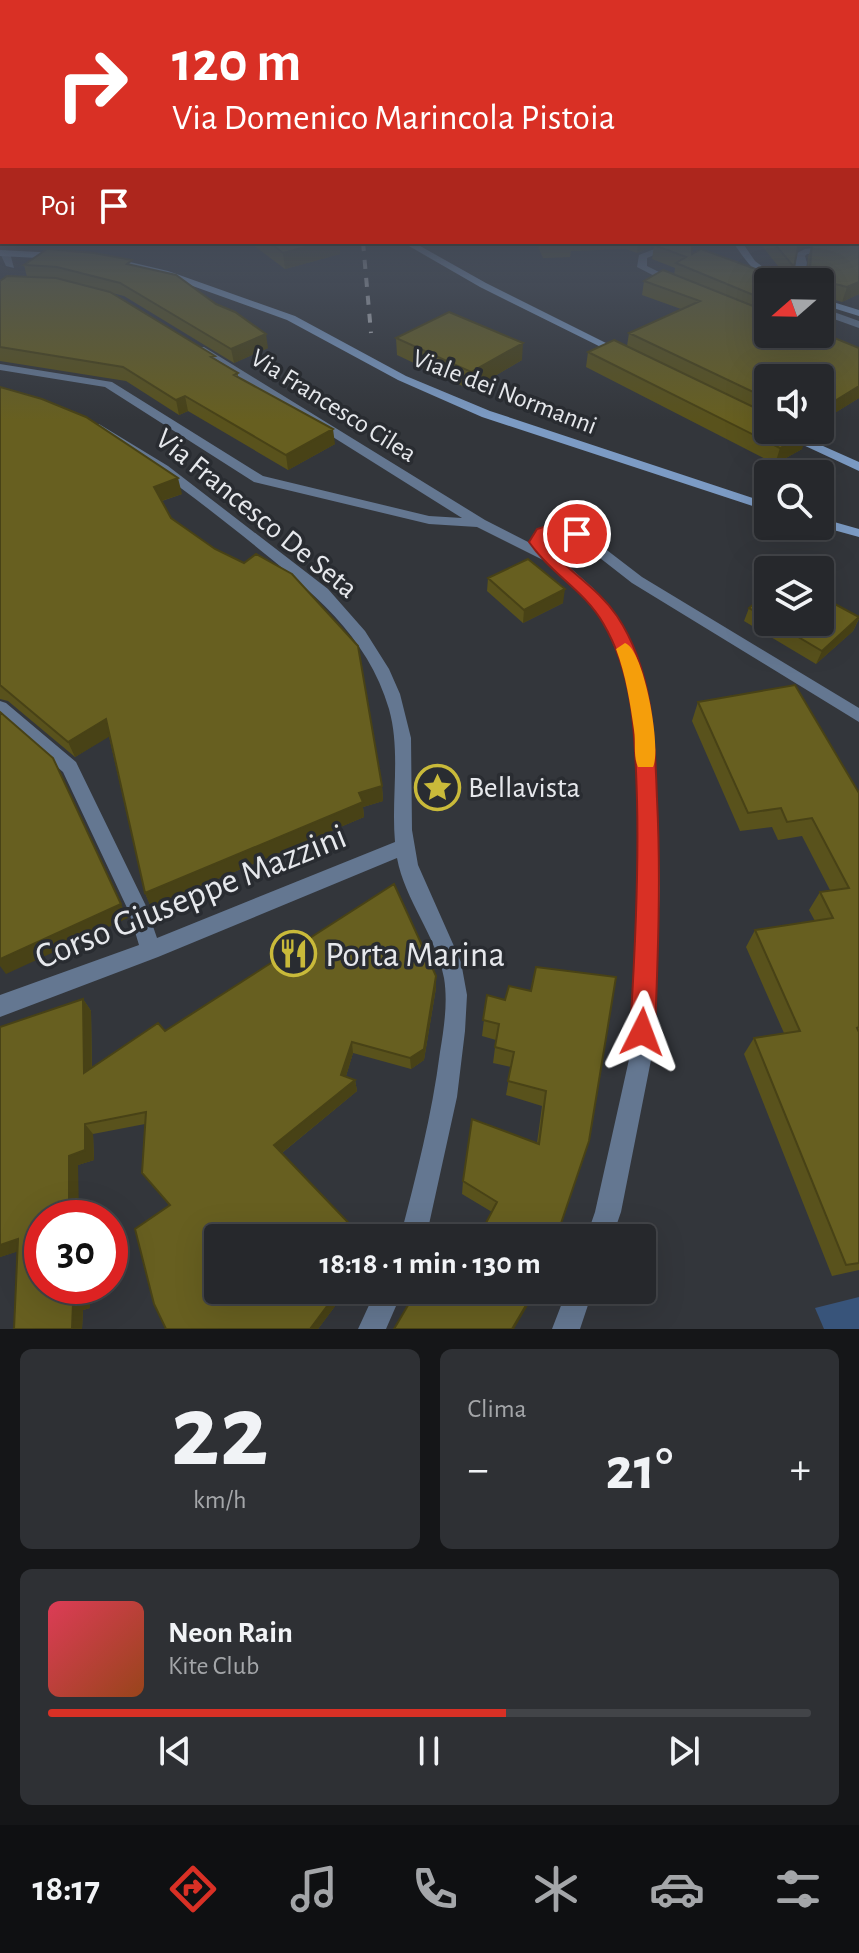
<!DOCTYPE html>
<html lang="it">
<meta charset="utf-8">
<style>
:root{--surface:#26282c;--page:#2e3034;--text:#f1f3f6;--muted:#a4a6a9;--line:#424448;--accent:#d93025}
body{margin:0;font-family:"Alegreya Sans",sans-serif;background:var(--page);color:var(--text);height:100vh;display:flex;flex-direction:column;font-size:30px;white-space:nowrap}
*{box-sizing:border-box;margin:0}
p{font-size:26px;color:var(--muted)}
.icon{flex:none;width:44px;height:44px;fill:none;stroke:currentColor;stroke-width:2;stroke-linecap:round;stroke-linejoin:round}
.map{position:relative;height:1329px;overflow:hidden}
.sheet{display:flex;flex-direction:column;gap:20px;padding:20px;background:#151618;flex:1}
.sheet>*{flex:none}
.hud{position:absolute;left:0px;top:0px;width:860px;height:244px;box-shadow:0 8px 32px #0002,0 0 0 2px var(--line);background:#d93025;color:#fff;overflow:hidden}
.needle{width:52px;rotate:250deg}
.tools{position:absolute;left:754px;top:268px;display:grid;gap:16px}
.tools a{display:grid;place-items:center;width:80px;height:80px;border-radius:8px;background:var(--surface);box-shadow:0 8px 32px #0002,0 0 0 2px var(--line);font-size:40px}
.speed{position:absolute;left:24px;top:1200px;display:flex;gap:16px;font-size:40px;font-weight:700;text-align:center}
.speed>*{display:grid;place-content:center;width:104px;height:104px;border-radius:50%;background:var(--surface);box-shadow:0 8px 32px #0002,0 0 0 2px var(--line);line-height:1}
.speed .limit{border:12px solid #d22;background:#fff;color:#111}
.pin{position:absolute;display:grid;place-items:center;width:68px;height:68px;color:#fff;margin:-34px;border:4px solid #fff;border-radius:50%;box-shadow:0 2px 8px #0007}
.me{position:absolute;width:88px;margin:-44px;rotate:3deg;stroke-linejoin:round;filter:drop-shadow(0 0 6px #0008)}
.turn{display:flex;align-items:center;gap:28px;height:168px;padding:0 40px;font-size:36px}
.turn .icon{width:104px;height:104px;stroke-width:2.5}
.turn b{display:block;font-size:56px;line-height:68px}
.then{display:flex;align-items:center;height:76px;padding:0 40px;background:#0003;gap:16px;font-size:30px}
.big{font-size:60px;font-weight:700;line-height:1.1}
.sheet .tile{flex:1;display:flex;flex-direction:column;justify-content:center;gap:12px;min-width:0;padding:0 28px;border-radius:12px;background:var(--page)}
.sheet .dial{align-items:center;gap:0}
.dial b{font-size:104px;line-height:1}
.song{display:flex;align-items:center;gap:24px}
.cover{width:96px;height:96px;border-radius:12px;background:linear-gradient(135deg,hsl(350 70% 55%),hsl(20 70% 35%))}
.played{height:8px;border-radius:4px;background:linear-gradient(90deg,var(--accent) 60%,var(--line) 60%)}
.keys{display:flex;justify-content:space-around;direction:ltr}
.heat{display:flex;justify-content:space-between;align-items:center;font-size:44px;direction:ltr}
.sheet .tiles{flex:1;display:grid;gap:20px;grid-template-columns:1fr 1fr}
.tile:last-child{grid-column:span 2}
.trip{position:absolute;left:204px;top:1224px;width:452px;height:80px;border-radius:8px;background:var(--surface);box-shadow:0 8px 32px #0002,0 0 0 2px var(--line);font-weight:700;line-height:80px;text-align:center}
.menu{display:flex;height:128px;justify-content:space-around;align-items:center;background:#0f1012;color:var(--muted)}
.menu .icon{width:56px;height:56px}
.menu .on{color:var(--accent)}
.menu b{font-size:36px;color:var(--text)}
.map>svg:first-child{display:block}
.green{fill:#38547a}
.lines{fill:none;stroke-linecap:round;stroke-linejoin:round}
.street{fill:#647791;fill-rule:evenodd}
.secondary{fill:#7c9bc4;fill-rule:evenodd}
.rail{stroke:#babcc1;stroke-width:4;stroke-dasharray:9 9;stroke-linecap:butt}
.wall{fill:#59521c}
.shaded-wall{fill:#484216}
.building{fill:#675f20;stroke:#484216;stroke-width:2}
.route{fill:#d93025;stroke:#8d1f18;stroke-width:2}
.slow{fill:#f59e0b}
.labels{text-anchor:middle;stroke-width:7;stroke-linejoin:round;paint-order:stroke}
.far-street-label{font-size:26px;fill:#e6e8ec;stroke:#292c31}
.street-label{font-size:30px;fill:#e6e8ec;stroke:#292c31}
.poi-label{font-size:30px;fill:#e6e8ec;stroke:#292c31;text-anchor:start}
.near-street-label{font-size:36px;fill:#e6e8ec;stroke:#292c31}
.near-poi-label{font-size:36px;fill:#e6e8ec;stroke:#292c31;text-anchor:start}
</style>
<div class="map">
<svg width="859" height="1329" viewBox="0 0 859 1329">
<rect width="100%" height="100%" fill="#33363b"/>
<path class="green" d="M859,1297V1329H824L815,1308Z"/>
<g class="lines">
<path class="street" d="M672,242H684L647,258V266L677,281V285L674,286L637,267L639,255Z
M859,242V248L807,254L805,256L807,263L803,282H793L797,253L805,249Z
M5,250L10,253L14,268L6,266L0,253Z
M820,307L859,321V328L820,314Z
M196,347H204L485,520L532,544L533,534L545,526L582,531L642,577L859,708V722L632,583L573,537L552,534L545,539L547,547L593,588L619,621L643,676L654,734L660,888L652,1055L621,1212L612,1238H586L595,1212L630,1055L640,888L636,734L627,676L604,623L583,594L545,561L477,527L429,524L254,482L105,387L0,370V364L112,382L263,476L429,516L462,518L196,351Z
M99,424L168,466L328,589L365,631L389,669L400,694L411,738L412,830L418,865L461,962L467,995L465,1031L457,1097L426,1238H400C416,1176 432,1115 440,1052C444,1028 448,1002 444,978C436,935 405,901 397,858L158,957L0,1017V995L139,945L129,912L63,772L0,717V701L6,703L76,762L146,906L157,938L395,842C391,798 401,752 389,709C366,630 304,586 243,536C195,498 147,461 95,431V425Z
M376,1290H403L386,1329H358Z
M567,1290H593L580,1329H552Z"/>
<path class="secondary" d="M402,242H413L486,283L626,353L617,355L480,287Z
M733,242H742L755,261L783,282C759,282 745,260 733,242Z
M0,250L58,253L63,256L58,259L0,256Z
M113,258L168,271L295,316L406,376L490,411L768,503V511L482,417L398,380L287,320L162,275L110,263V259Z
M820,298L859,310V316L820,304Z
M771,430H787L859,462V471Z
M820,518L859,529V537L819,526Z"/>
<path class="rail" d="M363,242L371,333"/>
</g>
<path class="wall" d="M859,238V294L842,302L822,296L820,282H794L797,271L807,269L808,257L812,245L805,246L797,250L790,281L759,242H858Z
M249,242H340V254L285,269Z
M536,242H692V254L768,282V334L859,348V398L820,422V378H768V430H807L804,432L802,449L775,464L586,367L588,352L627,346L629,333L681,309L642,295L644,281L674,275L675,268L652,259L654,246L637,253L626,249L571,251L570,257L543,258Z
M24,265H134L268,348L234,363L124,296L112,293L238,373V378L335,444L288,470L188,411L179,415L126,381L0,361V281L27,277Z
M396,338L522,360L471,390L397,355Z
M0,387L182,494L162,501L171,518L382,786L383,801L363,807L364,817L151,907L145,893L109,736L75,757L8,701L0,699Z
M488,578L563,603L523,623L487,591Z
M768,592V622H820L859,619L853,631L816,664L744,621L749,608Z
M698,702L859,793V1270L832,1276L744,1054L754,1038L784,1033L746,947L755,930L815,921L809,910L820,892L830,890L802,836L778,840L772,827L740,831L692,721Z
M394,884L436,976V988L424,1060L411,1069L353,1053L346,1076L355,1080L357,1091L282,1153L363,1238H218V1290H347L318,1329H166L154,1304L135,1229L170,1206L142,1173L145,1124L93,1134L94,1160L78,1165V1204L81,1203L90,1212V1218H42V1286H90V1308L83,1310L82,1329H14L18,1251L0,1257V1027L83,999L91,1011L92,1067L158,1023L165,1031Z
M487,995L589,1141L492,1212L462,1194L463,1181L537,1143L542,1106L506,1095L511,1067L493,1063L496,1040L482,1036Z"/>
<path class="shaded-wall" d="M323,242H340V254L285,269L283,253Z
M638,242H664L637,253Z
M798,242H836L805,246L796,250Z
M859,282V294L842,302L847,287Z
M266,334L268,348L234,363L231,349Z
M523,343L522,360L471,390V372Z
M859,386V398L820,422V410Z
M185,396L188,411L179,415L176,400Z
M333,429L335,444L288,470L286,455Z
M807,433L802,449L775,464L780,448Z
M178,478L182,494L158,502L154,487Z
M565,589L563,603L523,623L524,610Z
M859,618L853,631L816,664L822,651Z
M106,719L112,735L75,757L68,742Z
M382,786L383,801L363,807L364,817L151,907L145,893L359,793Z
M121,904L128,918L6,974L0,966V959Z
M436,976V988L424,1060L411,1069L410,1058Z
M83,999L91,1011L92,1084L84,1073Z
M352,1042L353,1053L343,1086L341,1075Z
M355,1080L357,1091L278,1156L274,1145Z
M85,1124L93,1134L94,1160L78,1165L79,1214L69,1205V1156Z
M81,1203L90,1212V1218H81Z
M18,1239L29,1248L0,1257V1245Z
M81,1286H90V1308L83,1310L82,1329H72L73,1303Z
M339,1290H347L318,1329H310Z
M535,1290H537L514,1329H512Z"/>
<path class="building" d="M858,238H859V282L847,287L823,281L821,299L820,300V282H806L797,271L810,269L812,243L858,242Z
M269,242H323L283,253Z
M543,242H571L572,244L544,245Z
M662,242H692V254L701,249L791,282H768V301L676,263L686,257L654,245Z
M773,242H799L794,267Z
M47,249L94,253L132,260L127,264L176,275L216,304L235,312L266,334L231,349L120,283L57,267L24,265Z
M663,270L768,312V334H820V332L859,348V386L820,410V378H768V399L629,333L700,301L644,281Z
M7,276L56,278L110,292L215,356L211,357L238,373L234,375L333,429L286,455L185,396L176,400L123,367L0,347V281Z
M449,312L523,343L471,372L396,338Z
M614,340L768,414V430H801L807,433L780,448L588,352Z
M0,387L42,399L86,417L178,478L154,487L171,518L215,549L244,563L256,554L292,574L358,646L382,786L359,793L363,802L145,893L106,719L68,742L0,685Z
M528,559L565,589L524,610L488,578Z
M768,592V619L749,608Z
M820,596L859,617L822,651L773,622H820Z
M795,685L859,793V1027L857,1028L859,1032V1263L846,1265L754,1038L800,1031L755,930L833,918L820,892L849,888L812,818L787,822L781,808L748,813L698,702Z
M0,712L53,758L121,904L0,959Z
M394,884L436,976L424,1049L410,1058L352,1042L341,1075L355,1080L274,1145L363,1238H218V1290H339L310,1329H166L154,1304L135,1229L170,1205L142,1173L146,1112L85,1124V1150L69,1156V1205L81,1203V1218H42V1286H81V1301L73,1303L72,1329H14L18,1239L0,1245V1027L83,999L84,1073L158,1023L165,1031Z
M536,967L616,977L589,1141L556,1238H478L497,1202L463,1181L472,1119L539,1144L546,1091L508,1081L514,1052L495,1047L499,1024L483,1020L487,995L505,1000L509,986L531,991Z
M417,1290H535L512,1329H394Z"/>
<linearGradient id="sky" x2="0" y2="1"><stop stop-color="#1c1e20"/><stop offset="0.56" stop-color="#4a5260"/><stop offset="1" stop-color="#4a5260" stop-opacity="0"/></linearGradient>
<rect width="859" height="420" fill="url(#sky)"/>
<path class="route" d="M550,525L583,530L585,534L577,539L552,534L545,542C565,571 596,585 617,616C653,670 655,737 657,799C661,877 658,954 655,1032L651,1041L642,1044L634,1041L630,1032C635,954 639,878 637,800C635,739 635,677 603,623C584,590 550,573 529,542L537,529Z"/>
<path class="slow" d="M625,643C644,649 662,749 653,767H638C633,756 636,742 634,730C630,702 626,676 616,649Z"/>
<defs>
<symbol id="sight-ring" viewBox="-11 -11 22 22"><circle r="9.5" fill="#292c31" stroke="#c9ba3a" stroke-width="1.5"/><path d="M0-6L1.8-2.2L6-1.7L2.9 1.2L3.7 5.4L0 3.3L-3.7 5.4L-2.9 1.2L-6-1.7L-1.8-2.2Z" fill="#c9ba3a"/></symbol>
<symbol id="restaurant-ring" viewBox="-11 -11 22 22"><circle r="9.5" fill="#292c31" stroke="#c9ba3a" stroke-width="1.5"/><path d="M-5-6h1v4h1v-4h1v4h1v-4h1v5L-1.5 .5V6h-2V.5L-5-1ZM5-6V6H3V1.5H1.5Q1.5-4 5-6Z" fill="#c9ba3a"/></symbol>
</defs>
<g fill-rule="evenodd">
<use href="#sight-ring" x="412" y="762" width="51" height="51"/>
<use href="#restaurant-ring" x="268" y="928" width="51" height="51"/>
</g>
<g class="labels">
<g class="far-street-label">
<text transform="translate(505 391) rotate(21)" y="9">Viale dei Normanni</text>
<text transform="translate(334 405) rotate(32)" y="9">Via Francesco Cilea</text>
</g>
<g class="street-label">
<text transform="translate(257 513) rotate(39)" y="10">Via Francesco De Seta</text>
</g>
<g class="poi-label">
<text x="468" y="797">Bellavista</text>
</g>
<g class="near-street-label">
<text transform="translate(190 895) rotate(-22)" y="13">Corso Giuseppe Mazzini</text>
</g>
<g class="near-poi-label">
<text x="325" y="966">Porta Marina</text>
</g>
</g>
</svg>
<div class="tools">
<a><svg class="needle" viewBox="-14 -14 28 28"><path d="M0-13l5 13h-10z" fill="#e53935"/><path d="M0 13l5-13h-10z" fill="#a4a6a9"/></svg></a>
<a><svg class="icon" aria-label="sound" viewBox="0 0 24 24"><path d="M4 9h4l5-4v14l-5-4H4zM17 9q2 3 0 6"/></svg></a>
<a><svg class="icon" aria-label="search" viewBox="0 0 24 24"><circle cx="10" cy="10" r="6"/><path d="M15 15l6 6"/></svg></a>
<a><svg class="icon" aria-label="layers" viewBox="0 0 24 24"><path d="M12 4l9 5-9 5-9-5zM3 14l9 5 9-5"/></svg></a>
</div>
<div class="speed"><div class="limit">30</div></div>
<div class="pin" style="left:577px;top:534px;background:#d93025"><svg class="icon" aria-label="arrive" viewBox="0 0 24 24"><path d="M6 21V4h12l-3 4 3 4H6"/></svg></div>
<svg class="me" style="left:642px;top:1032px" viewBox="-20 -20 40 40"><path d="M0-17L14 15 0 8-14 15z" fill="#d93025" stroke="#fff" stroke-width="4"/></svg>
<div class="trip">18:18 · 1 min · 130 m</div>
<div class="hud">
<div class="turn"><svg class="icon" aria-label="right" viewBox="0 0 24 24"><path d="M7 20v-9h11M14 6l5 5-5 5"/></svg><div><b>120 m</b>Via Domenico Marincola Pistoia</div></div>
<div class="then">Poi<svg class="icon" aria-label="arrive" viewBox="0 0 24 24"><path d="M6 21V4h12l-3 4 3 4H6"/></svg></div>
</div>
</div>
<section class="sheet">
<div class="tiles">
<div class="tile dial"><b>22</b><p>km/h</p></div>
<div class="tile"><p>Clima</p>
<div class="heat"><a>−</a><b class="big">21°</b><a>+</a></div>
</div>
<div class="tile">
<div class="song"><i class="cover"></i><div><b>Neon Rain</b><p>Kite Club</p></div></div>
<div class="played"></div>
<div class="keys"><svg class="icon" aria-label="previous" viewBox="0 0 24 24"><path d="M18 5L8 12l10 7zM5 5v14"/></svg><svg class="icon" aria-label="pause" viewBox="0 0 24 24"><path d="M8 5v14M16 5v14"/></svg><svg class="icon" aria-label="next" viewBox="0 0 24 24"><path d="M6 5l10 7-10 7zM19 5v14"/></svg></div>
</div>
</div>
</section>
<nav class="menu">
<b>18:17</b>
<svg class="icon on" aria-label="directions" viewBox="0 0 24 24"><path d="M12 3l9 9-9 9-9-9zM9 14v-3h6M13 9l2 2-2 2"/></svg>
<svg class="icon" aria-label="music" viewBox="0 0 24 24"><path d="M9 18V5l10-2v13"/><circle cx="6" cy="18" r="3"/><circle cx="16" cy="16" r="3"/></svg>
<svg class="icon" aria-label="phone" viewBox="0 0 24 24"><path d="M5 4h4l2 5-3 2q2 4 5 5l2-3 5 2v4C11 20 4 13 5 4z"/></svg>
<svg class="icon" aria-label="climate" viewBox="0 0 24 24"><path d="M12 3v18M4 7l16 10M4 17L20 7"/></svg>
<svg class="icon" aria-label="car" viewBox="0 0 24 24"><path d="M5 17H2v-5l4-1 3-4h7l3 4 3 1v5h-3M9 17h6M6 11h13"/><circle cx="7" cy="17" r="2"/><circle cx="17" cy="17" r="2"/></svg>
<svg class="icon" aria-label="filters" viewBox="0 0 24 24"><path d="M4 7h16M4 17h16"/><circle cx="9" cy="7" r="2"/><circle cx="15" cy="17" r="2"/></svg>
</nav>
